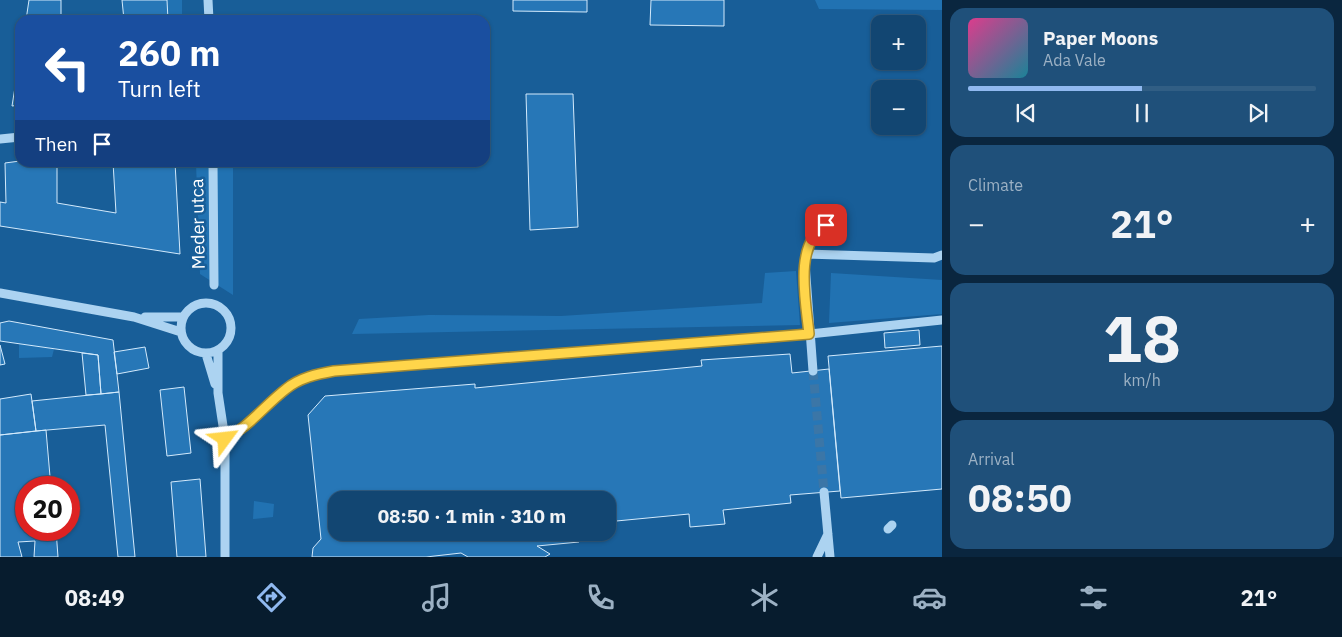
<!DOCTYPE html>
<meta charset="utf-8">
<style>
:root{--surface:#124672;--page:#1f507a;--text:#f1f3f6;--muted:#9cb1c4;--line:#315e84;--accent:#90b9f0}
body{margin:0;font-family:"IBM Plex Sans",sans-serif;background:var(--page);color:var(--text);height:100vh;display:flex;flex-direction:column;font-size:19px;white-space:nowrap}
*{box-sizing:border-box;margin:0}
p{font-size:16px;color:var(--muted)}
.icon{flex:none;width:28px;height:28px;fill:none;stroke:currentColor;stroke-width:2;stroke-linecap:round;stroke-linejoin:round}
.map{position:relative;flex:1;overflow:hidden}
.details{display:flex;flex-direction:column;gap:8px;padding:8px;background:#0a263f;width:400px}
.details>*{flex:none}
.top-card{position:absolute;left:15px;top:15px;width:475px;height:152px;border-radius:15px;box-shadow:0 1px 4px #0004,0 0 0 1px var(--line);background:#1a4fa0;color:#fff;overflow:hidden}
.tools{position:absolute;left:871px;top:15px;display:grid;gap:10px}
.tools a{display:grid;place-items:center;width:55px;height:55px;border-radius:10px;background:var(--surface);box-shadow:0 1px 4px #0004,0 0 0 1px var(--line);font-size:25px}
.speed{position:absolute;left:15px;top:476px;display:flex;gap:10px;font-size:25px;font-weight:700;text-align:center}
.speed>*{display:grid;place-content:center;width:65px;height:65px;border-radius:50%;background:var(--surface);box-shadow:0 1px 4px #0004,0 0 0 1px var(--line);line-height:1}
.speed .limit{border:8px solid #d22;background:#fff;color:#111}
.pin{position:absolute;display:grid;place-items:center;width:42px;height:42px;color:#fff;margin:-21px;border-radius:10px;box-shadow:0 2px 8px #0006}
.me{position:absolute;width:55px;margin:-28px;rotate:60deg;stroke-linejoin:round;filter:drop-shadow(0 0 4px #0008)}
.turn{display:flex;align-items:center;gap:18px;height:105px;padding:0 20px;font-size:22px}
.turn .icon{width:65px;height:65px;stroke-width:2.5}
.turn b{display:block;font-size:35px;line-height:42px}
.then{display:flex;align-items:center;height:48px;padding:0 20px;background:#0003;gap:10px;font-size:19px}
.big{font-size:38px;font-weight:800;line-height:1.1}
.details .card{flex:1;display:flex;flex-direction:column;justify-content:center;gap:8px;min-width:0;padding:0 18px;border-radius:15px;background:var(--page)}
.details .dial{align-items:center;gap:0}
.dial b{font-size:65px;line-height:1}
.song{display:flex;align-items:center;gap:15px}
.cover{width:60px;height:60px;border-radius:8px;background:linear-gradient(135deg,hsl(330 70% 55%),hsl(190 70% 35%))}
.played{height:5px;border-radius:2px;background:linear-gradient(90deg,var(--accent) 50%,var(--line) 50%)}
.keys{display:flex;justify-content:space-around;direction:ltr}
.heat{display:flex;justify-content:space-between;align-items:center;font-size:28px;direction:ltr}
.trip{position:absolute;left:328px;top:491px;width:288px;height:50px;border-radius:15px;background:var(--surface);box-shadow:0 1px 4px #0004,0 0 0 1px var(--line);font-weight:800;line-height:50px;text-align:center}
.menu{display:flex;height:80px;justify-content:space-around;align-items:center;background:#071c2e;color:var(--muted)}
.menu .icon{width:35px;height:35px}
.menu .current{color:var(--accent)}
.menu b{font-size:22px;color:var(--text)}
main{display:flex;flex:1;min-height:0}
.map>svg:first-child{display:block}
.green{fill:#2172b2}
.building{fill:#2777b7;stroke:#d3eafc}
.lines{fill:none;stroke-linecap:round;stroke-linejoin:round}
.minor-tunnel{stroke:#3b76a7;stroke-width:9;stroke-dasharray:9 4.5;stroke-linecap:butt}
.minor{stroke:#acd3f1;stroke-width:9}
.route-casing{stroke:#a68a30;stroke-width:12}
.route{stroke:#ffd54a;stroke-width:9}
.labels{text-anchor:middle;stroke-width:5;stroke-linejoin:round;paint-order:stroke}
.street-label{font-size:18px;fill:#fff;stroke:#185e98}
</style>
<main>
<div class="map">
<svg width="942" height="557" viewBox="0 0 942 557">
<rect width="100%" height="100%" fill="#185e98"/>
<path class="green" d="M167,0H182V20H168Z
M815,0H942V10L819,9Z
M196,163H233V295L200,274Z
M796,271L800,325L352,334L359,319L429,315L561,316L762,303L765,273Z
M831,273L942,280V314L829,323Z
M19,343L54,349L52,357L19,358Z
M254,501L274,504L273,517L253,519Z"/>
<path class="building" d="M29,0H61V20H26Z
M122,0H167L168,20H124Z
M513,0H587V12L513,11Z
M651,0H724V26L650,25Z
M20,56V105L12,106Z
M526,94H573L578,227L530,230Z
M20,161L57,162V203L116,213L113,162H175L180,254L0,226V202L6,203L5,163Z
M9,321L113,340L119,392L101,394L98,355L0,341V323Z
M919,330L920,345L885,348L884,333Z
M0,345L5,364L0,365Z
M942,346V489L841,498L828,356Z
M145,347L149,368L117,374L114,352Z
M82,353L98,355L101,394L86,395Z
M790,354L792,373L829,369L840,491L790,495L791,503L723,510L725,524L690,527L689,514L606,522V500H336V532H578L579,542L537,546L550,554L545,557H468L461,553L426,557H312L313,548L321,539L308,415L325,396L475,384V388L702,366L701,360Z
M184,387L191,453L167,456L160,390Z
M119,392L135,557H118L105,425L36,431L32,401Z
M31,394L36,431L0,435V399Z
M46,430L51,488H26V530H56L58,557H34L35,541L18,542L22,557H0V435Z
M200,479L206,557H177L171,482Z"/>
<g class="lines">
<path class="minor-tunnel" d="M813,371L824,492"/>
<path class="minor" d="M208,0L209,20
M0,139L20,137
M213,162L214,285
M806,254L934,258L942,255
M0,293L134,317L181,332
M181 328a25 25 0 1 1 50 0a25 25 0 1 1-50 0Z
M145,317H183
M218,351V393L225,439V557
M206,354L215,384
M813,371L805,263L813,235L826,225
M225,439C249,427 264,405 286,389C299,378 317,374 334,371L791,336L942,320
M824,492L830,557
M888,529L892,525
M817,557L828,534"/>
</g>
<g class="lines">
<defs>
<path id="route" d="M225,439C249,427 264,406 286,389C299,378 317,374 334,371L809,334C806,302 793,244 826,225"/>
</defs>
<use href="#route" class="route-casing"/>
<use href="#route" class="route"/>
</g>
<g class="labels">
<g class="street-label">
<text transform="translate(198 224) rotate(-91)" y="6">Meder utca</text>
</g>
</g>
</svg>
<div class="tools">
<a>+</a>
<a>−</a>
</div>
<div class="speed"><div class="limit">20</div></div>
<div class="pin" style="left:826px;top:225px;background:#d93025"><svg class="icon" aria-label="arrive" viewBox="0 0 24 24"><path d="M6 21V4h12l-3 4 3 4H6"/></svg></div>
<svg class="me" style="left:225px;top:439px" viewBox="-20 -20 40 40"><path d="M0-17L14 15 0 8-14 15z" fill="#ffd54a" stroke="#fff" stroke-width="4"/></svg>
<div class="trip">08:50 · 1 min · 310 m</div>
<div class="top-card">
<div class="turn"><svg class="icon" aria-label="left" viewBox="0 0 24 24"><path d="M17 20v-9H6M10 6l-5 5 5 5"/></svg><div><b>260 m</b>Turn left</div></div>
<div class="then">Then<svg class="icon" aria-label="arrive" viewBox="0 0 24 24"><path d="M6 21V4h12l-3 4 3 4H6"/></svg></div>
</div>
</div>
<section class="details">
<div class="card">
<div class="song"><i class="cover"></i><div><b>Paper Moons</b><p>Ada Vale</p></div></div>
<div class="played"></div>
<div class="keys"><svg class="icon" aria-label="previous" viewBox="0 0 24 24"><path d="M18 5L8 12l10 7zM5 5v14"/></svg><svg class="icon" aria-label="pause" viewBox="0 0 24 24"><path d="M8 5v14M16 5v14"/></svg><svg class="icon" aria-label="next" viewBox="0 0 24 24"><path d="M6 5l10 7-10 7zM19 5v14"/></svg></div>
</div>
<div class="card"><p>Climate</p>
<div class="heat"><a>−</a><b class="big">21°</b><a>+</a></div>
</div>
<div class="card dial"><b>18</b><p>km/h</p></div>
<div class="card"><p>Arrival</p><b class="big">08:50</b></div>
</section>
</main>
<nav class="menu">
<b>08:49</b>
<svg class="icon current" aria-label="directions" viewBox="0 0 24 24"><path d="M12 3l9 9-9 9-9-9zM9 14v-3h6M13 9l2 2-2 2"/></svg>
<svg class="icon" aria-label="music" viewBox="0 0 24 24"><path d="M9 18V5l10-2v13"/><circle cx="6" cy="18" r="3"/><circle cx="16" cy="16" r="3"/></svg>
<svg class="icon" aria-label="phone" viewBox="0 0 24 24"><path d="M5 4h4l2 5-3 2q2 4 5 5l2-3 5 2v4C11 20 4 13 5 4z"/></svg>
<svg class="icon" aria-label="climate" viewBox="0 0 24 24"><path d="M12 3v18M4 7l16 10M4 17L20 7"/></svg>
<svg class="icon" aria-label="car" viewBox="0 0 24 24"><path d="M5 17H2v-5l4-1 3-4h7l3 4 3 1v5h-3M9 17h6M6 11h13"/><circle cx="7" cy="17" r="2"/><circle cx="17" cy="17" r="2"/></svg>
<svg class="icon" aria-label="filters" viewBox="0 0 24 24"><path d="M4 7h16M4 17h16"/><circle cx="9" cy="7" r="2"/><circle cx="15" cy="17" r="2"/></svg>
<b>21°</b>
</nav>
